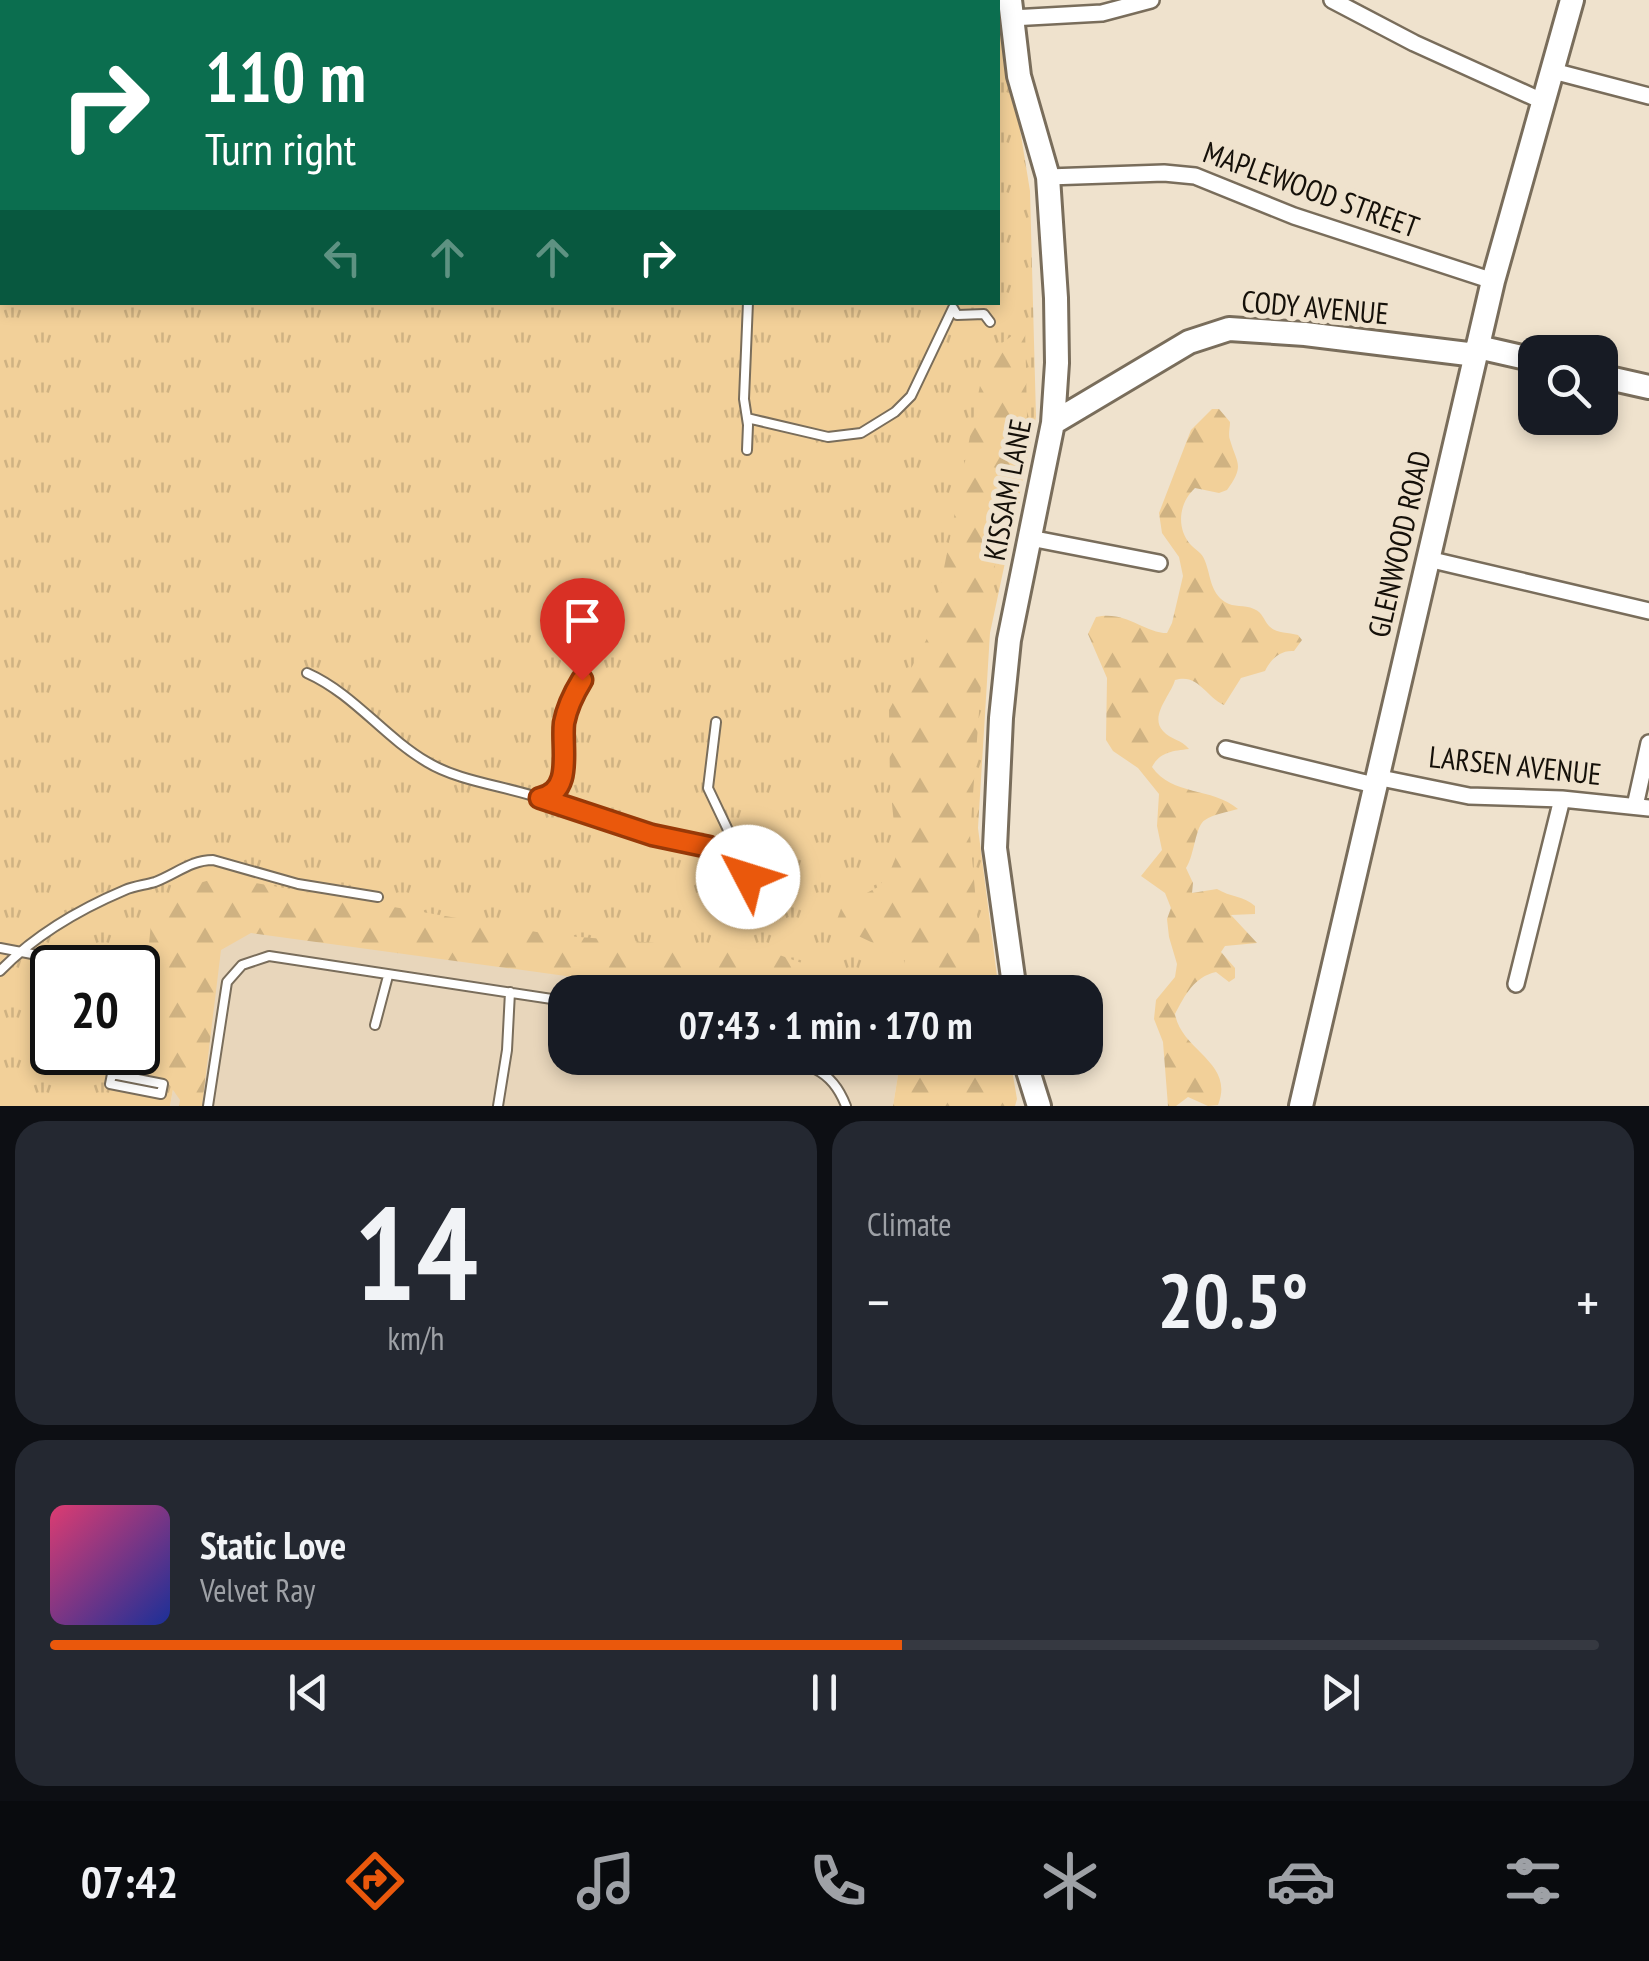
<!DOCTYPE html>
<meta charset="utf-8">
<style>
:root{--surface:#171b24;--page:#242831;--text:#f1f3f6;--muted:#9ea1a6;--line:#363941;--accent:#ea580c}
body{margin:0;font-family:"PT Sans Narrow",sans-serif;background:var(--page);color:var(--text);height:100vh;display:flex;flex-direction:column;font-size:38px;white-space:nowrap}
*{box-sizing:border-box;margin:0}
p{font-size:32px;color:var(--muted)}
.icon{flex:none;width:55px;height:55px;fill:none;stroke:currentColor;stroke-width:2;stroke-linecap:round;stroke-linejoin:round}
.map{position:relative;height:1106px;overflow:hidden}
.sheet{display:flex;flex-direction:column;gap:15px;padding:15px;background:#0d0f14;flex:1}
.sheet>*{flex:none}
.guide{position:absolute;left:0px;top:0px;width:1000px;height:305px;box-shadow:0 5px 15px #0003;background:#0b6e4f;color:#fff;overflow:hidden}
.fabs{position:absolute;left:1518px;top:335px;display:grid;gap:20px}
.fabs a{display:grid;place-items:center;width:100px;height:100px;border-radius:20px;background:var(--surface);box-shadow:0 5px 15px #0003;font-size:50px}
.speed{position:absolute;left:30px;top:945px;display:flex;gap:20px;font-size:50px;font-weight:700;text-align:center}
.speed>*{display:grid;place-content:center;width:130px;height:130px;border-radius:50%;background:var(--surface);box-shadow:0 5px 15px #0003;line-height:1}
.speed .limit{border:5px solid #111;border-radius:15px;background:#fff;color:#111}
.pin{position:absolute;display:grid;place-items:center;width:85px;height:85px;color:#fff;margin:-102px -42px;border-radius:50% 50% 50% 0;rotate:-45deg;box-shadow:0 0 10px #0007}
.pin .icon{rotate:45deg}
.me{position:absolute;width:110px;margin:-55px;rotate:310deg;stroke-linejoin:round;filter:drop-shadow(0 0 8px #0008)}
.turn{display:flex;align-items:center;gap:35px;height:210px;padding:0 40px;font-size:45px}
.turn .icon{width:130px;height:130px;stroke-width:2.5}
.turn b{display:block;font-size:70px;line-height:85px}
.lanes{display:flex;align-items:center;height:95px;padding:0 40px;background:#0003;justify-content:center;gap:50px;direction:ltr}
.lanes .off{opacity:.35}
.big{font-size:75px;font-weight:800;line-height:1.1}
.sheet .tile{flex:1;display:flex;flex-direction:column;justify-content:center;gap:15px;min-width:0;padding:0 35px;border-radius:30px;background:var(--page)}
.sheet .dial{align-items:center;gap:0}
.dial b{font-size:130px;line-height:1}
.song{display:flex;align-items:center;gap:30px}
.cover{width:120px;height:120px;border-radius:15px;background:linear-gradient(135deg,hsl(340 70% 55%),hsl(230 70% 35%))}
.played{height:10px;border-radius:5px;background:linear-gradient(90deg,var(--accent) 55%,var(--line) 55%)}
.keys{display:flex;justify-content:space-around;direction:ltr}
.heat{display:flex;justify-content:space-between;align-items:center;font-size:55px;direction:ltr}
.sheet .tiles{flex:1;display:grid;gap:15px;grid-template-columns:1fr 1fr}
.tile:last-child{grid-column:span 2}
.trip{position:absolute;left:548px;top:975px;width:555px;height:100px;border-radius:30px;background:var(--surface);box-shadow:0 5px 15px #0003;font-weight:800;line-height:100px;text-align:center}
.dock{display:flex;height:160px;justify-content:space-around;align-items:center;background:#090b0e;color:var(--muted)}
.dock .icon{width:70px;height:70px}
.dock .active{color:var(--accent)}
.dock b{font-size:45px;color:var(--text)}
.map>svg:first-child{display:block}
.built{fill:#e8d6bb}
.grass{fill:url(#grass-tufts);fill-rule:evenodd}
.forest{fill:url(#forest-firs)}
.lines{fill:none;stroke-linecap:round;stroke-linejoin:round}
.lane-casing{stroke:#796d5b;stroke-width:12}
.street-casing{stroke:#796d5b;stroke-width:20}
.secondary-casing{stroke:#796d5b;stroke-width:28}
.lane{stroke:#fff;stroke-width:8}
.street{stroke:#fff;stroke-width:15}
.secondary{stroke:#fff;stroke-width:22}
.route-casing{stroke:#983908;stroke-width:25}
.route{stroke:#ea580c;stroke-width:18}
.labels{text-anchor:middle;stroke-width:10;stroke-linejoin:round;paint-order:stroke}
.street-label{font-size:30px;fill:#151009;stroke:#efe2cd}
</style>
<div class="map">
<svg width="1649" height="1106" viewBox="0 0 1649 1106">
<defs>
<pattern id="grass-tufts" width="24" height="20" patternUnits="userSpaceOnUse" patternTransform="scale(2.5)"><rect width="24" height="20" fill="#f2d099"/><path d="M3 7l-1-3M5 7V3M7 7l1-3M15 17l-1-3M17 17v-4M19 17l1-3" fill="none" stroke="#cfb282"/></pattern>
<pattern id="forest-firs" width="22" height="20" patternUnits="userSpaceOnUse" patternTransform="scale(2.5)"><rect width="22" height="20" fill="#f2d099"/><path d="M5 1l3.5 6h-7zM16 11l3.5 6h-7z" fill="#cfb282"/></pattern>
</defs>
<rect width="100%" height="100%" fill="#efe2cd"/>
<path class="built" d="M205,908L801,992H565V1058H897L898,1075L893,1106H170Z"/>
<path class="grass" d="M0,0H999L1030,191L1036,417L990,633L978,828L999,992H801L205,909L170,1106H0ZM2,2H998V302H2ZM52,968H138V1052H52Z"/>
<path class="forest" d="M1025,326L1027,416L987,603L970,835L983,981L989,992H609L573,977L251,933L221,950L202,1106H179L180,1100L139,1041L152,914L181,888L221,877L554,935L771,952L877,990L901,985L905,958L835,925L842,906L878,887L889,874L897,854L890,784L889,710L932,629L986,355Z
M1212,409H1219L1230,422C1230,428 1228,435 1230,440C1237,464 1245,465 1227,490L1219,493L1195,488C1179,503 1176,527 1190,544C1196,551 1202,552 1205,561C1211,576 1210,592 1225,602C1234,608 1244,604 1254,609C1263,613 1263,619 1269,626C1277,634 1288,632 1298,635L1302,640L1294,651C1280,650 1271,659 1265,671L1241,678L1224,705C1205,696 1198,673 1175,680C1171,695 1149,716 1163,731C1171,740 1181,739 1189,749C1172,751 1160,752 1152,767C1172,796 1212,787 1238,809C1228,812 1213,814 1205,820C1195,826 1195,854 1186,868L1193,883L1192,893L1217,889C1230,897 1244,896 1255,906V914L1231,915L1257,943L1225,946L1221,952L1235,968V978L1229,982L1216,972C1194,977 1185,995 1175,1014C1182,1052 1235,1062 1218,1105L1208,1106L1188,1097L1176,1106H1168L1163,1042L1154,1019L1156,1000L1175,977L1177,964L1169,937L1167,919L1171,908L1165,893L1141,876L1162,850L1157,826L1159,794L1138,768L1113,751L1106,740L1107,678L1088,634L1096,617C1126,610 1144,633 1167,633L1172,623L1183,576L1179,557L1162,533L1159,513L1191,430Z
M860,1058H1010L1017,1099L1015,1106H893L898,1075Z"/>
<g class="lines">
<defs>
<path id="lane" d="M0,225L2,227
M0,272L2,266
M747,418L828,437L861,433L895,412L911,396L953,308L957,315L984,314L990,322
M747,450L748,425L744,399L748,302
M307,673C354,694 383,736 427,762C458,781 505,786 540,798C574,793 561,748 564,723C567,707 574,693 582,679
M544,799L652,835L709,847L726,857L738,876L745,881L748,872L708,788L716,722
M0,948L32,954L71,968
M0,971C34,936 80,909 125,890C134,886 145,885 155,882C176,874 191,860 213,860L298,884L378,897
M375,1025L388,976
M116,1052L118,1075
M756,1058C798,1063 829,1061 846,1106
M112,1074L163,1084L161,1094L110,1084Z
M208,1106L227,982L242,965L269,956L565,1001
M498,1106L507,1050L510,992"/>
<path id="street" d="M1332,0L1414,43L1542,101
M1012,18L1102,13L1151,0
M1553,71L1649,96
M1048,177L1164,173L1195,176L1294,216L1493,281
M1030,538L1159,563
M1428,559L1649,611
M1226,749L1374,785
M1376,777L1469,796L1562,799L1649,808
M1635,806L1649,743
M1516,984L1562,799"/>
<path id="secondary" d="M1010,0L1019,76L1048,177L1056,298L1057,363L1053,423L1009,640L1001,718L995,848L1015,992
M1478,347L1535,360
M1600,376L1649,387
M1053,423L1189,342L1229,329L1305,334L1476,355
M1024,1058L1039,1106
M1301,1106L1493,281L1572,0"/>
</defs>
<use href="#lane" class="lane-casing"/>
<use href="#street" class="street-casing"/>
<use href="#secondary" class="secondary-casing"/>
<use href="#lane" class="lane"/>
<use href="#street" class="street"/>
<use href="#secondary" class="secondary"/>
</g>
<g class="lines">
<defs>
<path id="route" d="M582,680C574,693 567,707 564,723C561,748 574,792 540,798L652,835L709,847L726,857L742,880L748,877"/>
</defs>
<use href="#route" class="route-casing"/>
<use href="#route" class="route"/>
</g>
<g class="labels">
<g class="street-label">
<text transform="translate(1311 190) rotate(20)" y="10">MAPLEWOOD STREET</text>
<text transform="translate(1315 308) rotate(5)" y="10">CODY AVENUE</text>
<text transform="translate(1008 490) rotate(-79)" y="10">KISSAM LANE</text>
<text transform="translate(1400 544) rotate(-77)" y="10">GLENWOOD ROAD</text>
<text transform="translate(1515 766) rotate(6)" y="10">LARSEN AVENUE</text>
</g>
</g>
</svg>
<div class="fabs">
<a><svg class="icon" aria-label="search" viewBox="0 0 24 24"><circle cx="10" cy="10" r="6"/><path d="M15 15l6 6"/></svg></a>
</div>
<div class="speed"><div class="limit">20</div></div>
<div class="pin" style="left:582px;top:680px;background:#d93025"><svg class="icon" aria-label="arrive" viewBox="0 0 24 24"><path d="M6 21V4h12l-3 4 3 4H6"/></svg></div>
<svg class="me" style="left:748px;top:877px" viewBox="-20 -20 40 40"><circle r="19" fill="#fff"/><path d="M0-13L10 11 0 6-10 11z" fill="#ea580c"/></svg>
<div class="trip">07:43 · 1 min · 170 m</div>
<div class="guide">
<div class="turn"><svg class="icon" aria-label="right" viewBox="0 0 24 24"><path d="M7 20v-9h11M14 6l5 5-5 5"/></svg><div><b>110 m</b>Turn right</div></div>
<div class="lanes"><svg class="icon off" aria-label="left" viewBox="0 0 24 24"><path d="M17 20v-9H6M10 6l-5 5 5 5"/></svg><svg class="icon off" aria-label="ahead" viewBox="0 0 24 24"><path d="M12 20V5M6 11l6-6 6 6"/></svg><svg class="icon off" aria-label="ahead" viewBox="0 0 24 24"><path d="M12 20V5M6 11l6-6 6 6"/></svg><svg class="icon" aria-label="right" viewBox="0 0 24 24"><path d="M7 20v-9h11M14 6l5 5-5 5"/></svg></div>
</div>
</div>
<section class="sheet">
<div class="tiles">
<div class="tile dial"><b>14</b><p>km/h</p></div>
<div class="tile"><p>Climate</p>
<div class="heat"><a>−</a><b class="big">20.5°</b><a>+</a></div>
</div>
<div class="tile">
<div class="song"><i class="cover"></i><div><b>Static Love</b><p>Velvet Ray</p></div></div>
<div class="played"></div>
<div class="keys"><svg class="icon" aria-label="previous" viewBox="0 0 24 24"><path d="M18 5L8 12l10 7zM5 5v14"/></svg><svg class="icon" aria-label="pause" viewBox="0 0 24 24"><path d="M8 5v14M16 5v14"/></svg><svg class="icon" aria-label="next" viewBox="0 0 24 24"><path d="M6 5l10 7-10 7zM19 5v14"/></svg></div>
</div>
</div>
</section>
<nav class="dock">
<b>07:42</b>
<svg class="icon active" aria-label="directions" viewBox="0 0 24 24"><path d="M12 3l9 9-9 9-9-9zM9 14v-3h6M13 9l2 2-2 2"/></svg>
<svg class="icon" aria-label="music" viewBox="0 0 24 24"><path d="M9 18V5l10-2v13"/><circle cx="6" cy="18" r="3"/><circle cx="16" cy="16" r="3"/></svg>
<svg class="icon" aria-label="phone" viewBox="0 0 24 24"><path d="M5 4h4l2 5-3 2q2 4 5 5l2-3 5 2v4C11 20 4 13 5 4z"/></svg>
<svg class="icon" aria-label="climate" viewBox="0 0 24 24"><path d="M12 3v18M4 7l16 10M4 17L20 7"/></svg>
<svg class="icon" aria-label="car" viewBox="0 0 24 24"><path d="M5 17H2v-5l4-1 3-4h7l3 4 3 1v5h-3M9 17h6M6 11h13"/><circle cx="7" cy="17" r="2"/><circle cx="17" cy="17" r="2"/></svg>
<svg class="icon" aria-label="filters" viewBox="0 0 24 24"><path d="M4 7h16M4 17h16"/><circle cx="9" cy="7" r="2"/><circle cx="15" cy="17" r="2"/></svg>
</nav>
